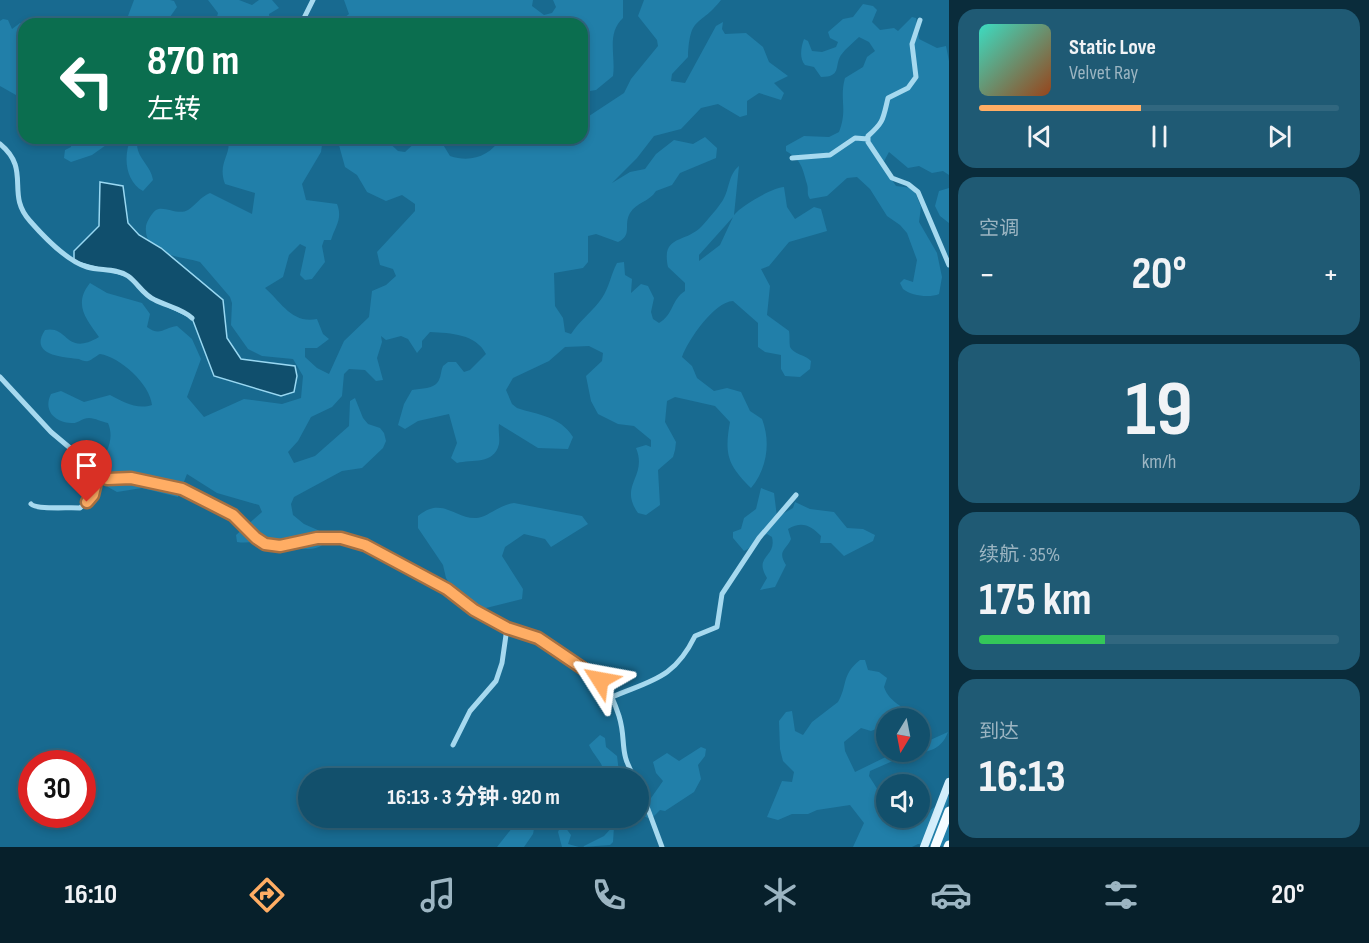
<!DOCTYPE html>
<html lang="zh">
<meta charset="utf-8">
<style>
:root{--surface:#12506c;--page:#1f5a74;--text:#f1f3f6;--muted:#9cb5c2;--line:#31677f;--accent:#ffad64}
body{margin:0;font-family:"Sofia Sans Condensed","Noto Sans SC",sans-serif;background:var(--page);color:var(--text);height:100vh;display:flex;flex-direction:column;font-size:22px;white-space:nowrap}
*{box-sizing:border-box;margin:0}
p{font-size:20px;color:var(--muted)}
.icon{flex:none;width:33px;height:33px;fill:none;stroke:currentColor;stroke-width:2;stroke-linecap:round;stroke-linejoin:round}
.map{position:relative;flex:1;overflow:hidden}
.sheet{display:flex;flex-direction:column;gap:9px;padding:9px;background:#0a2c3b;width:420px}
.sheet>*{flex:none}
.banner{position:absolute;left:18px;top:18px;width:570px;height:126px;border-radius:18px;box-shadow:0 3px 9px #0003,0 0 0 2px var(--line);background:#0b6e4f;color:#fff;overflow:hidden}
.needle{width:39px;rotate:190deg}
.buttons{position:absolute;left:876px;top:708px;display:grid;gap:12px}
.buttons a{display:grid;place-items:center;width:54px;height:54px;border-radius:50%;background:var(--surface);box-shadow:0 3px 9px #0003,0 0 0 2px var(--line);font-size:30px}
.speed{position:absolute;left:18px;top:750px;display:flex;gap:12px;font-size:30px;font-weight:700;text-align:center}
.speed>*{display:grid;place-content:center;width:78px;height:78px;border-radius:50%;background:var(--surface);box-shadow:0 3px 9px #0003,0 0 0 2px var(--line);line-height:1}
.speed .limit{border:9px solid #d22;background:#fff;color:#111}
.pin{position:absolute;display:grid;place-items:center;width:51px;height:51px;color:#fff;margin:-62px -26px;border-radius:50% 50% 50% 0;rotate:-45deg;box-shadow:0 0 6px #0007}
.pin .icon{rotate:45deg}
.me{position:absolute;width:66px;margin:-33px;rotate:304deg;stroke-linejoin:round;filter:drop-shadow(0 0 4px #0008)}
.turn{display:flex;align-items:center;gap:21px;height:126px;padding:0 30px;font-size:27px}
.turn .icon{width:78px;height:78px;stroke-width:2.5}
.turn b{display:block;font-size:42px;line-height:51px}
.big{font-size:45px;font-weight:700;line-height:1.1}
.sheet .card{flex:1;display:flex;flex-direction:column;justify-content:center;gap:9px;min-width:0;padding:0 21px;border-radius:18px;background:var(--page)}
.sheet .dial{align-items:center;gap:0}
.dial b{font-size:78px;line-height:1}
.song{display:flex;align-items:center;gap:18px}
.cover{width:72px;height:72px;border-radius:9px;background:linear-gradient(135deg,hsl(170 70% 55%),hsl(20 70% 35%))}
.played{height:6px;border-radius:3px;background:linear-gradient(90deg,var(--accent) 45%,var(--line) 45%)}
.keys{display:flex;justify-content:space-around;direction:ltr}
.heat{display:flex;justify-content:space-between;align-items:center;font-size:33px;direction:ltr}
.charge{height:9px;border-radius:4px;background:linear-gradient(90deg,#34c759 35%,var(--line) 0)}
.trip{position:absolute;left:298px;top:768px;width:351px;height:60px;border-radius:30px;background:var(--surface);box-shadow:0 3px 9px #0003,0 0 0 2px var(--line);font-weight:700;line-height:60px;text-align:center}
.dock{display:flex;height:96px;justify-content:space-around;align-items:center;background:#07202b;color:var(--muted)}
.dock .icon{width:42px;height:42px}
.dock .selected{color:var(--accent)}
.dock b{font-size:27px;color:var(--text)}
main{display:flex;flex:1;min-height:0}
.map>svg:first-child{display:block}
.green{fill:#217fa9;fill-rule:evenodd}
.water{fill:#104f6d;stroke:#99d8f2;stroke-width:1.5}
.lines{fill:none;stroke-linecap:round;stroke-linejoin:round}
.minor{stroke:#a6d9ef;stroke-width:5}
.secondary{stroke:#d4eefb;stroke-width:8}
.trunk{stroke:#f6fcff;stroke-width:9}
.route-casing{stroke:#a67041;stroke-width:15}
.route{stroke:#ffad64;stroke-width:10}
</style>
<main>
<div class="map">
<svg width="949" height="847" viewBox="0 0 949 847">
<rect width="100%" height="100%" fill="#186a90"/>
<path class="green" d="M134,0H170L174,1L177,7L165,24H125Z
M208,0H239L252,5L259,0H272L279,8L269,14L270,24H215L218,13Z
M344,0H533L532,6L544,15L552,13L556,7L553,0H623V18C606,34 616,55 613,76L596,90L590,91L582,83V24H490L480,16L475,17L469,24H322L324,21L338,23L349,14Z
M644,0H721C699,28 690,14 688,57L672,74L671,81L685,83L716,26L723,22L722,29L725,34L746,33L763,47L769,62L788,76L774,83L784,93L781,100L759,93L747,101V115L740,117L718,104L701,108L681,129L654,136L637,158L612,183L630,172L645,169L656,154L674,140L693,144L705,137L717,148L716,158L680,173L672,185L656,191C649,202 637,202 630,213C623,225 633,235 618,242L596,234L588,236V262L583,268L554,273L555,306L563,318L565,332L571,334C580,320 593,311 602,298C609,288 611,274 617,263L624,262L625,275L632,279L631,293L641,284L648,286L654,298L651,312L653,319L659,323C674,314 671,300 685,291V283L668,267C661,234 685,244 702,226C709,218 718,208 723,200C730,188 728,175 739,166L734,215C742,205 772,188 784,187L787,207L795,219L814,207L821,209L827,231L789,242L769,266L761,269L770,286L767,315L789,331C790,336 789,342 790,347C793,354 806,355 811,361L810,369L800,377L785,376L781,369V355L765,352L758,347V323L733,301C714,302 688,340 682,357L692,366L697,378L714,391L727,388L741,392L750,411L762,419C771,442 767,469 751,488C728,465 724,455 730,422L715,406L675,397L667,401L665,422L676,442L675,450L673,457L658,470L660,505L646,515L638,513C618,485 648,477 636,448L646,445L651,447V440L634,426L618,424L598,414L591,401L586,376L602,361L603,353L589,346L565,347L549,361L513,378L506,390L512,404L517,408C538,415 560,416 573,437L568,449L538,448L499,424C498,430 500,438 499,444C494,465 472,459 457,463L451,458L457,443L449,414L418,421L405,429L398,425L404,404L412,390C421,388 434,390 439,380C441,376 441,370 443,366L448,362H456L464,372L470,370L486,354C476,334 451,333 430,332L422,341V347L417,353L408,339L401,336L386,340L381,336L382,342L377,358L383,380L376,381L365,370L349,369L344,374L342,396L332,407L311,417L298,441L288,452L294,463L315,456L349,426L350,401L355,398L363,418L368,424L380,428L384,433L386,441L383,448L362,468L342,471L294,497L291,504L293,515L304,524L329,535C321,560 288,544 270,542C259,540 248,544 237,542L236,535L262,512L259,505L217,493L187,474L178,497L142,488L117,492L108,487L100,467C106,452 115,440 108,423C102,422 95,418 89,418C82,418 78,424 71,423C54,422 43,410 51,394L61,391L84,402L110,395C123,402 137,410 152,405C150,384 120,357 100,354C97,355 92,360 88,361C86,362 81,360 79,359C64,357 28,356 45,330C69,325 65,357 99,337C86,319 73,304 90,283L107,293L142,303L150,314L147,327C160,337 165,327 177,326L192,339L201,359L187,397L204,417L244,399L282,404L301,398L303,376L293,359L262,356L248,349L231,325L232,303L230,297L200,262C181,256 143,256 146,226C147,221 152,213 156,210C164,205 178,216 188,210C196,205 200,197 210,193L252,214L255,193L225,184C217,162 232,156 228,138H323L321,152L302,184L306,200L337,204C343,219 335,227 331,240H324L322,246L325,262L312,279L305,280L300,275L306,247L300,244L289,255L283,277L265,288C281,302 292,324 317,319L323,334L329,339L317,348H305V357L317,368L329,374L344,341L369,317L372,291L386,285L396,276L393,269L380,265L377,252L415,211V204L402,195L386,201L367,192L357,175L345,167L337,138H384L398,151L405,152L420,138H439L450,156C471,163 490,156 501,138H582V110L589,116L624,93L631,79L658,46L657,40L638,16ZM733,217L720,245L699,261V255Z
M863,4L873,6L877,10L872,22L880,30L894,28L898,31L912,17L916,18L919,39L937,48L946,46L949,61V175L943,171L932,173L919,166L908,168L889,152L882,165L896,186L912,188L915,192L921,207L919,222L937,253L942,277L939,294C930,298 911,296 903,289L900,283L904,279L913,282L917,260L907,233L900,225L887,216L870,189L857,177L847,178L827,196L810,199C806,193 809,191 807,184C802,167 802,161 786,151V146L804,136L829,137L839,132C848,109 839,99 845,78L863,67L867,57L875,51L869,42L859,37C853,43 846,48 841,55C834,66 842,77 821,77L814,67L805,65C799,58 801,47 804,39L808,41L812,51L822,52L836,47L838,42L830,38L828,32L843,19L853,17Z
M3,19L8,20L12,29L20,23L24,24L23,99L0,86V21Z
M72,138H116L92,155L71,162L64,158L65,150L71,147Z
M131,138H143L137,145C138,159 151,166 153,180L143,191C125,181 123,156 131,138Z
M949,188V223L940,216L935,206L939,191Z
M761,488L774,493L777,517L793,508L795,502L810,509L834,512L847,528L863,529L875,535L873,541L844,556L831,543H820L821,536C810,525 802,521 788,529L791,539C786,550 777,551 786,565L775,587L760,590L767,578C753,555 777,558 772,537L767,534C758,537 754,547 744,551L733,538V532L741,529L744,518L756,509Z
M514,503L582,516L588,524L551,547L545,539L524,534L505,547L502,556L523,589L522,599L482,609L461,602L446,578L443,565L418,528V516C442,496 455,519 476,518C487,518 498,505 514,503Z
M860,660H865L868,670L879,672L887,678L884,687C890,704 904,705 914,718H886V725L871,731L861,728L844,742L845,751L855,772L896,752H920V736L928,741L948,732C940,754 921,753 902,753L895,760L870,771L869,776L883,798L880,803L890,827L905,818H920L949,796L946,810L949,817V847L918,844L912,847H853L864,823L850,805L817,810L808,814H792L778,820L767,817L782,781L792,782L794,772L783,761L780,749L779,721L786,712L792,711L795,731L803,735L812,722L838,702C848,685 841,675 860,660Z
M600,735L605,738L606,747L617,756L619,772L625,778H603C607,765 594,757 589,745Z
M701,747L706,749L705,756L698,765L701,779L694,792L665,811L660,810L653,817L648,818L639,814V806L651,798L663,781L656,773L653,762L667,753L679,761Z
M520,818H536L533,834L524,847H497Z
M615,818H626L614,827L613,842L610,845L582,847L604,836L616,823Z
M562,823L571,835L568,844L579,847H562L558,832Z"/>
<path class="water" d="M100,182L123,186L128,223L139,235L161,248L223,300L227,338L241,359L295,366L297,376L294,392L281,396L214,376L192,318L152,299L127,276L74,261V251L99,226Z"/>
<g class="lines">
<path class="minor" d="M920,20L912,44L916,77L908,88L888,98C883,119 884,122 868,136V142L892,178L908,184L918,192L949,265
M302,22L313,0
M0,144C32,170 5,194 30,221C44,237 67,261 87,267C100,271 116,268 128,276C138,283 143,295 155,300C167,306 183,309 192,318
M792,158L830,155L855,138L868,139
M0,377L51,432L107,479C115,480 122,478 129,478C161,478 205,498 232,514C245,522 251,540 266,544C290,552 317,534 343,538C401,549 455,600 507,628L502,663L496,681L470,711L453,745
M31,504C36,510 69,507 80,508L93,495L98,474
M507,628C533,634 589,666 606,687C612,695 616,707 619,716C627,742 618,751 635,778
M612,697C652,680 674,679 695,636L717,627L722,594L759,538L796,495
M639,785L662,847"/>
<path class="secondary" d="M924,847L949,782"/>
<path class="trunk" d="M935,847L949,811
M948,847L949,845"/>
</g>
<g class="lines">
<defs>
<path id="route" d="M87,502L93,495L98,474L107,479L131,478L182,489L233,515L256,538L265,544L280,546L317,538H341L365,545L447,589L474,610L507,628L538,638L600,680"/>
</defs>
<use href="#route" class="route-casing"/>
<use href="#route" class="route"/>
</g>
</svg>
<div class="buttons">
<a><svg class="needle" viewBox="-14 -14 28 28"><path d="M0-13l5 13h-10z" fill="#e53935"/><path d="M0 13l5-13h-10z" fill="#9cb5c2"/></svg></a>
<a><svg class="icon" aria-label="sound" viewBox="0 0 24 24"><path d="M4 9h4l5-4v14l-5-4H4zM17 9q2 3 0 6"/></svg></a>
</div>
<div class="speed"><div class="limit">30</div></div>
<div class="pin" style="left:87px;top:502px;background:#d93025"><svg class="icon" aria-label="arrive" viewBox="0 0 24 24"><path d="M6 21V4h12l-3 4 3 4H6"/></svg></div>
<svg class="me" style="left:600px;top:680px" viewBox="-20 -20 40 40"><path d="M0-17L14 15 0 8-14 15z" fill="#ffad64" stroke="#fff" stroke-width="4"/></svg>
<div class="trip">16:13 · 3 分钟 · 920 m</div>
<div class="banner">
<div class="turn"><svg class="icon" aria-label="left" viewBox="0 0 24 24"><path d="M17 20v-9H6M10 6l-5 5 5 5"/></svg><div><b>870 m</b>左转</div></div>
</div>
</div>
<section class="sheet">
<div class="card">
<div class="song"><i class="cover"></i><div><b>Static Love</b><p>Velvet Ray</p></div></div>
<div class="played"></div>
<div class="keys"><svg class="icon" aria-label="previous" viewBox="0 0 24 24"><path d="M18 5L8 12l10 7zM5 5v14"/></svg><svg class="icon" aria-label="pause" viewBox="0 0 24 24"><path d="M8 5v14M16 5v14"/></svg><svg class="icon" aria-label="next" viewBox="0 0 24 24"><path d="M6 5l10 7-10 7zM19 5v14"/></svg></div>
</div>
<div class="card"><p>空调</p>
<div class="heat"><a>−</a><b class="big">20°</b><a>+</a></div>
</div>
<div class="card dial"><b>19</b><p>km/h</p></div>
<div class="card"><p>续航 · 35%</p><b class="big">175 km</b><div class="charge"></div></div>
<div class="card"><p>到达</p><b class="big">16:13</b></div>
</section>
</main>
<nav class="dock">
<b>16:10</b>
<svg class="icon selected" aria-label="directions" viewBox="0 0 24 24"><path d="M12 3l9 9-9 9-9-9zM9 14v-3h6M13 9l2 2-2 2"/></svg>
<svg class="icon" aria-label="music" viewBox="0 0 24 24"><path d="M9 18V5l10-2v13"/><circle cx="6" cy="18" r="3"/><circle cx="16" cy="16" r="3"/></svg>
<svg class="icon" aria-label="phone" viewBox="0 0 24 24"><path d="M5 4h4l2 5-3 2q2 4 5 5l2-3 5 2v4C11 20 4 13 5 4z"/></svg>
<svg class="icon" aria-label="climate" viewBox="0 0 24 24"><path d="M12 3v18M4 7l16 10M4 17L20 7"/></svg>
<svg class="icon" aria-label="car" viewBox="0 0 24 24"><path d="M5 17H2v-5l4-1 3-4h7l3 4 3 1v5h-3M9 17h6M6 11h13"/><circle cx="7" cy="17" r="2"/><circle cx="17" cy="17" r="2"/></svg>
<svg class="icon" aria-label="filters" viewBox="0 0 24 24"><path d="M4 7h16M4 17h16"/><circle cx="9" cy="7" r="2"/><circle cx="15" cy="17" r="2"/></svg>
<b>20°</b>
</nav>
